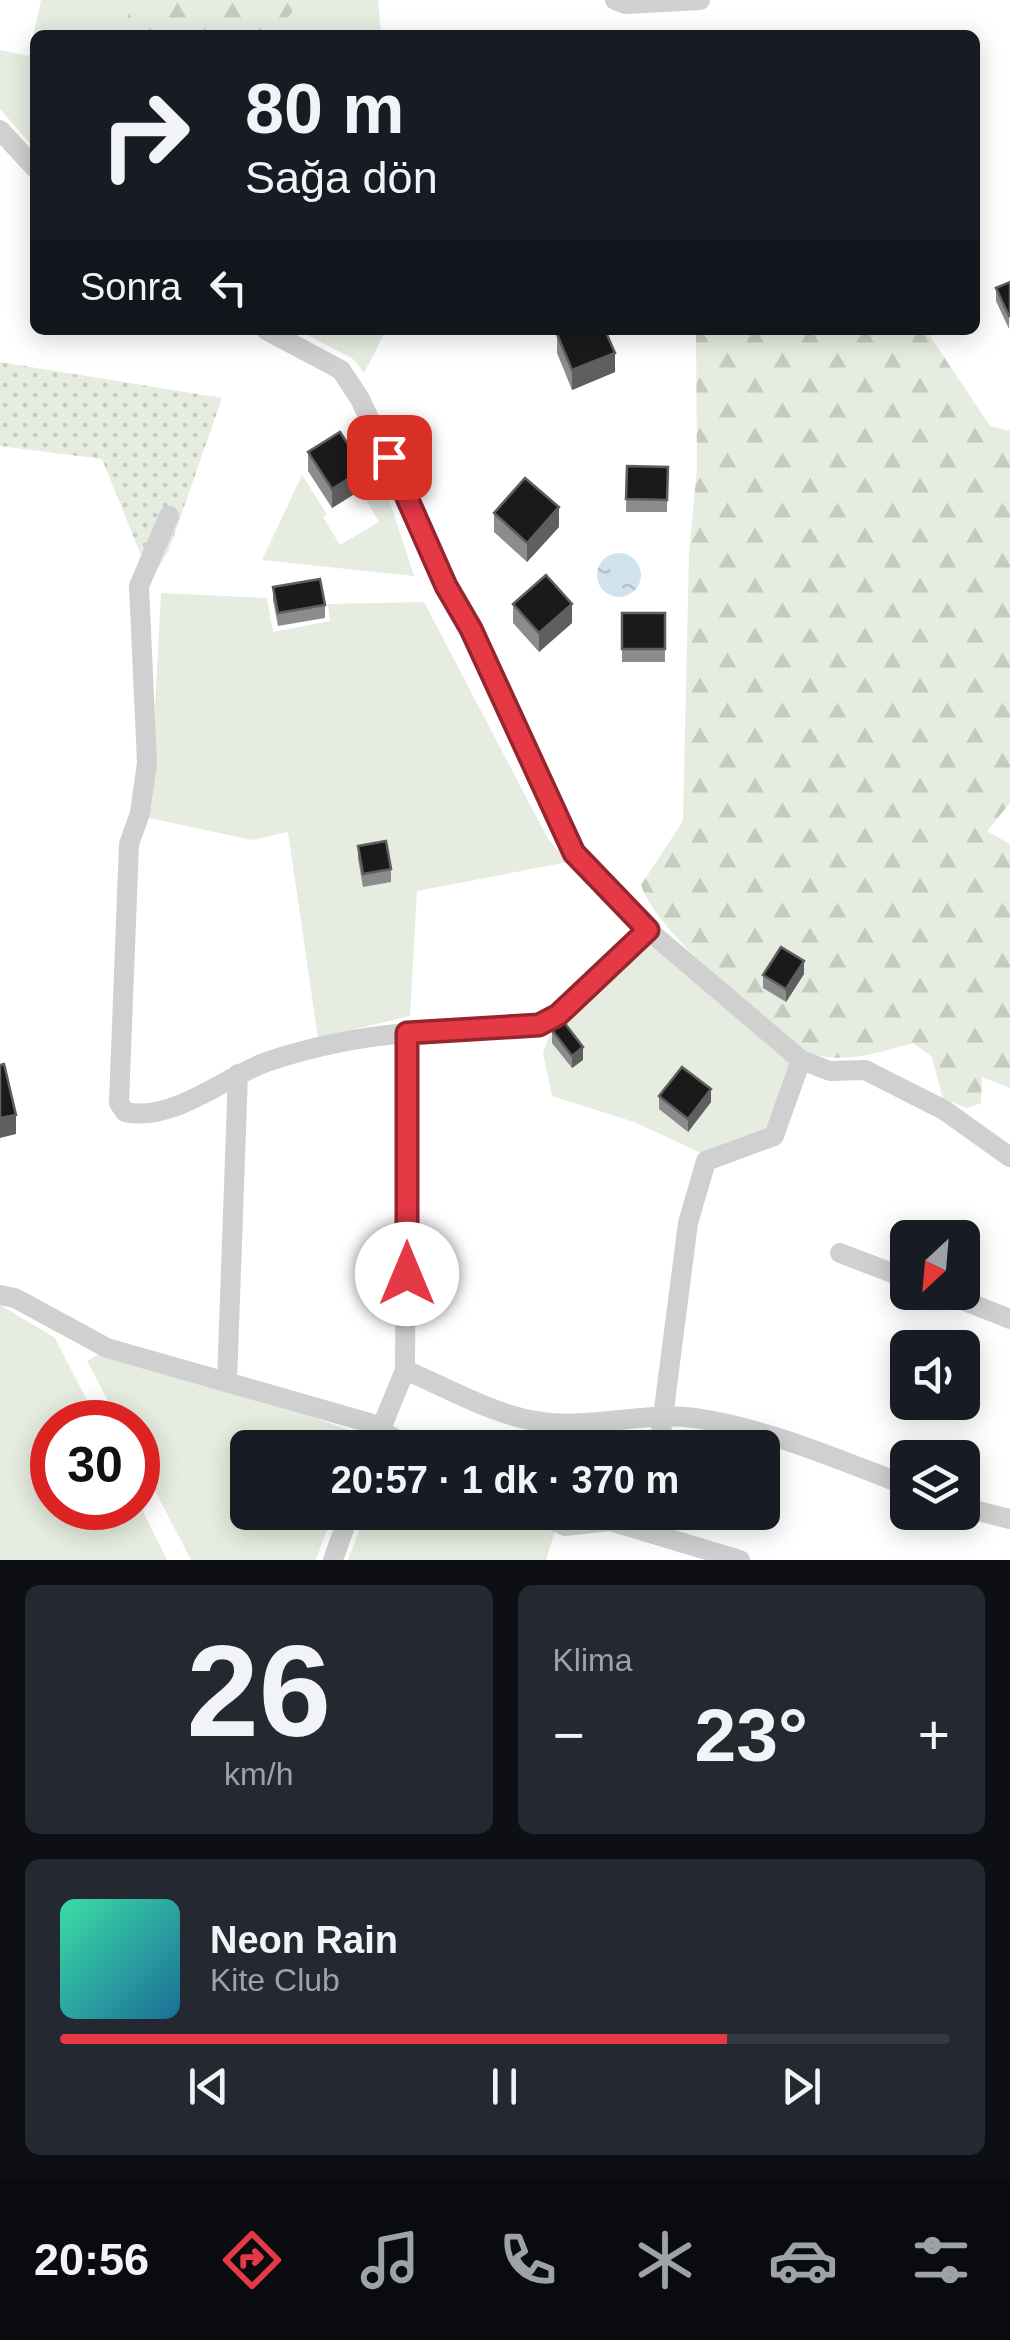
<!DOCTYPE html>
<html lang="tr">
<meta charset="utf-8">
<style>
:root{--surface:#171b24;--page:#242831;--text:#f1f3f6;--muted:#9ea1a6;--line:#363941;--accent:#e63946}
body{margin:0;font-family:Helvetica,sans-serif;background:var(--page);color:var(--text);height:100vh;display:flex;flex-direction:column;font-size:38px;white-space:nowrap}
*{box-sizing:border-box;margin:0}
p{font-size:32px;color:var(--muted)}
.icon{flex:none;width:55px;height:55px;fill:none;stroke:currentColor;stroke-width:2;stroke-linecap:round;stroke-linejoin:round}
.map{position:relative;height:1560px;overflow:hidden}
.side{display:flex;flex-direction:column;gap:25px;padding:25px;background:#0d0f14;flex:1}
.side>*{flex:none}
.top-card{position:absolute;left:30px;top:30px;width:950px;height:305px;border-radius:15px;box-shadow:0 5px 25px #0003;background:#171b24;color:var(--text);overflow:hidden}
.needle{width:65px;rotate:206deg}
.buttons{position:absolute;left:890px;top:1220px;display:grid;gap:20px}
.buttons a{display:grid;place-items:center;width:90px;height:90px;border-radius:15px;background:var(--surface);box-shadow:0 5px 25px #0003;font-size:50px}
.speed{position:absolute;left:30px;top:1400px;display:flex;gap:20px;font-size:50px;font-weight:700;text-align:center}
.speed>*{display:grid;place-content:center;width:130px;height:130px;border-radius:50%;background:var(--surface);box-shadow:0 5px 25px #0003;line-height:1}
.speed .limit{border:15px solid #d22;background:#fff;color:#111}
.pin{position:absolute;display:grid;place-items:center;width:85px;height:85px;color:#fff;margin:-42px;border-radius:20px;box-shadow:0 5px 15px #0006}
.me{position:absolute;width:110px;margin:-55px;rotate:0deg;stroke-linejoin:round;filter:drop-shadow(0 0 8px #0008)}
.turn{display:flex;align-items:center;gap:35px;height:210px;padding:0 50px;font-size:45px}
.turn .icon{width:130px;height:130px;stroke-width:2.5}
.turn b{display:block;font-size:70px;line-height:85px}
.then{display:flex;align-items:center;height:95px;padding:0 50px;background:#0003;gap:20px;font-size:38px}
.big{font-size:75px;font-weight:700;line-height:1.1}
.side .card{flex:1;display:flex;flex-direction:column;justify-content:center;gap:15px;min-width:0;padding:0 35px;border-radius:15px;background:var(--page)}
.side .dial{align-items:center;gap:0}
.dial b{font-size:130px;line-height:1}
.song{display:flex;align-items:center;gap:30px}
.cover{width:120px;height:120px;border-radius:15px;background:linear-gradient(135deg,hsl(160 70% 55%),hsl(200 70% 35%))}
.played{height:10px;border-radius:5px;background:linear-gradient(90deg,var(--accent) 75%,var(--line) 75%)}
.keys{display:flex;justify-content:space-around;direction:ltr}
.heat{display:flex;justify-content:space-between;align-items:center;font-size:55px;direction:ltr}
.side .tiles{flex:1;display:grid;gap:25px;grid-template-columns:1fr 1fr}
.card:last-child{grid-column:span 2}
.trip{position:absolute;left:230px;top:1430px;width:550px;height:100px;border-radius:15px;background:var(--surface);box-shadow:0 5px 25px #0003;font-weight:700;line-height:100px;text-align:center}
.menu{display:flex;height:160px;justify-content:space-around;align-items:center;background:#090b0e;color:var(--muted)}
.menu .icon{width:70px;height:70px}
.menu .current{color:var(--accent)}
.menu b{font-size:45px;color:var(--text)}
.map>svg:first-child{display:block}
.grass{fill:#e6ecdf}
.forest{fill:url(#forest-firs)}
.park{fill:url(#park-dots)}
.water{fill:url(#water-ripples)}
.lines{fill:none;stroke-linecap:round;stroke-linejoin:round}
.minor{stroke:#d0d0d0;stroke-width:20}
.wall{fill:#8c8c8c}
.shaded-wall{fill:#5f5f5f}
.building{fill:#1a1a1a;stroke:#5f5f5f;stroke-width:2.5}
.route-casing{stroke:#96252e;stroke-width:25}
.route{stroke:#e63946;stroke-width:18}
</style>
<div class="map">
<svg width="1010" height="1560" viewBox="0 0 1010 1560">
<defs>
<pattern id="forest-firs" width="22" height="20" patternUnits="userSpaceOnUse" patternTransform="scale(2.5)"><rect width="22" height="20" fill="#e6ecdf"/><path d="M5 1l3.5 6h-7zM16 11l3.5 6h-7z" fill="#c6cbc0"/></pattern>
<pattern id="park-dots" width="8" height="8" patternUnits="userSpaceOnUse" patternTransform="scale(2.5)"><rect width="8" height="8" fill="#e6ecdf"/><path d="M2 2h.1M6 6h.1" fill="none" stroke="#c6cbc0" stroke-width="1.8" stroke-linecap="round"/></pattern>
<pattern id="water-ripples" width="26" height="14" patternUnits="userSpaceOnUse" patternTransform="scale(2.5)"><rect width="26" height="14" fill="#cfe2ee"/><path d="M2 4q2-2 4 0t4 0M15 11q2-2 4 0t4 0" fill="none" stroke="#b2c2cd"/></pattern>
</defs>
<rect width="100%" height="100%" fill="#fff"/>
<path class="grass" d="M41,0H378L381,35H35V149L0,109V50L29,56Z
M298,330H386L364,373L353,359Z
M302,475L327,514L323,517L340,545L379,522L362,493L383,481L414,576L262,560Z
M161,593L267,598L273,632L330,621L328,604L424,602L548,839L568,862L417,891L410,1016L318,1038L288,832L252,840L149,818Z
M651,944L793,1062L766,1128L756,1136L701,1153L634,1122L552,1096L543,1053L549,1036Z
M0,1305L55,1338L98,1422H52V1508H138V1501L167,1560H0Z
M100,1353L276,1404L360,1434L355,1447L248,1448V1512L333,1513L316,1560H191L138,1458V1422H119L87,1361Z
M366,1513H513L555,1531L546,1560H348Z"/>
<path class="forest" d="M133,0H302L274,35H122Z
M696,330H926L990,426L1010,431V803L987,831L1010,844V1088L982,1077L981,1103L967,1108L943,1099L932,1057L913,1043C873,1054 841,1066 800,1050C757,1009 659,937 641,885L683,821L689,554L697,468Z"/>
<path class="park" d="M0,362L222,398L169,550L151,580L102,459L0,446Z"/>
<path class="water" d="M597 575a22 22 0 1 1 44 0a22 22 0 1 1-44 0Z"/>
<g class="lines">
<path class="minor" d="M615,0L626,4L700,0
M0,130L35,168
M266,330L341,370L360,399L574,853L648,930L801,1060L830,1071L865,1070L944,1110L1010,1157
M169,516L139,586L147,763L140,813L129,844L119,1103L125,1112C173,1123 225,1076 269,1061C315,1046 359,1037 407,1033
M840,1253L908,1279
M942,1292L1010,1319
M0,1295L15,1298L107,1348L370,1423L410,1448
M405,1370C448,1388 495,1416 542,1422C593,1429 644,1411 695,1418C769,1429 839,1460 908,1486
M227,1382L238,1074
M373,1448L405,1370L407,1033L539,1025L558,1015L648,930
M659,1448L688,1223L706,1161L774,1136L801,1060
M962,1507L1010,1519
M535,1512L565,1526L610,1521L740,1560
M333,1560L350,1512"/>
</g>
<path class="wall" d="M1010,282L1009,329L996,301V288Z
M557,334L615,372L572,390L557,353Z
M308,452L364,488L332,508L308,471Z
M627,466L668,467L667,512H626Z
M494,513L559,527L527,562L494,532Z
M273,587L325,605V618L278,626L273,600Z
M513,604L572,623L539,652L513,623Z
M622,613H665V662H622Z
M358,846L391,869V882L363,887L358,859Z
M804,974L786,1002L763,988V975Z
M552,1030L583,1060L572,1068L552,1043Z
M659,1096L711,1102L688,1132L659,1109Z"/>
<path class="shaded-wall" d="M615,353V372L572,390V370Z
M364,469V488L332,508V489Z
M559,507V527L527,562V543Z
M572,604V623L539,652V633Z
M804,961V974L786,1002V989Z
M583,1047V1060L572,1068V1056Z
M711,1089V1102L688,1132V1119Z
M16,1115V1134L0,1138V1118Z"/>
<path class="building" d="M1010,282V316H1009L996,288Z
M566,330H605L615,353L572,370L557,334Z
M340,432L364,469L332,489L308,452Z
M627,466L668,467L667,500L626,499Z
M525,478L559,507L527,543L494,513Z
M546,575L572,604L539,633L513,604Z
M320,579L325,605L278,613L273,587Z
M622,613H665V649H622Z
M386,841L391,869L363,874L358,846Z
M781,947L804,961L786,989L763,975Z
M563,1021L583,1047L572,1056L552,1030Z
M4,1064L16,1115L0,1118V1065Z
M682,1067L711,1089L688,1119L659,1096Z"/>
<g class="lines">
<defs>
<path id="route" d="M389,457L446,586L471,629L574,853L648,930L558,1015L539,1025L407,1033V1274"/>
</defs>
<use href="#route" class="route-casing"/>
<use href="#route" class="route"/>
</g>
</svg>
<div class="buttons">
<a><svg class="needle" viewBox="-14 -14 28 28"><path d="M0-13l5 13h-10z" fill="#e53935"/><path d="M0 13l5-13h-10z" fill="#9ea1a6"/></svg></a>
<a><svg class="icon" aria-label="sound" viewBox="0 0 24 24"><path d="M4 9h4l5-4v14l-5-4H4zM17 9q2 3 0 6"/></svg></a>
<a><svg class="icon" aria-label="layers" viewBox="0 0 24 24"><path d="M12 4l9 5-9 5-9-5zM3 14l9 5 9-5"/></svg></a>
</div>
<div class="speed"><div class="limit">30</div></div>
<div class="pin" style="left:389px;top:457px;background:#d93025"><svg class="icon" aria-label="arrive" viewBox="0 0 24 24"><path d="M6 21V4h12l-3 4 3 4H6"/></svg></div>
<svg class="me" style="left:407px;top:1274px" viewBox="-20 -20 40 40"><circle r="19" fill="#fff"/><path d="M0-13L10 11 0 6-10 11z" fill="#e63946"/></svg>
<div class="trip">20:57 · 1 dk · 370 m</div>
<div class="top-card">
<div class="turn"><svg class="icon" aria-label="right" viewBox="0 0 24 24"><path d="M7 20v-9h11M14 6l5 5-5 5"/></svg><div><b>80 m</b>Sağa dön</div></div>
<div class="then">Sonra<svg class="icon" aria-label="left" viewBox="0 0 24 24"><path d="M17 20v-9H6M10 6l-5 5 5 5"/></svg></div>
</div>
</div>
<section class="side">
<div class="tiles">
<div class="card dial"><b>26</b><p>km/h</p></div>
<div class="card"><p>Klima</p>
<div class="heat"><a>−</a><b class="big">23°</b><a>+</a></div>
</div>
<div class="card">
<div class="song"><i class="cover"></i><div><b>Neon Rain</b><p>Kite Club</p></div></div>
<div class="played"></div>
<div class="keys"><svg class="icon" aria-label="previous" viewBox="0 0 24 24"><path d="M18 5L8 12l10 7zM5 5v14"/></svg><svg class="icon" aria-label="pause" viewBox="0 0 24 24"><path d="M8 5v14M16 5v14"/></svg><svg class="icon" aria-label="next" viewBox="0 0 24 24"><path d="M6 5l10 7-10 7zM19 5v14"/></svg></div>
</div>
</div>
</section>
<nav class="menu">
<b>20:56</b>
<svg class="icon current" aria-label="directions" viewBox="0 0 24 24"><path d="M12 3l9 9-9 9-9-9zM9 14v-3h6M13 9l2 2-2 2"/></svg>
<svg class="icon" aria-label="music" viewBox="0 0 24 24"><path d="M9 18V5l10-2v13"/><circle cx="6" cy="18" r="3"/><circle cx="16" cy="16" r="3"/></svg>
<svg class="icon" aria-label="phone" viewBox="0 0 24 24"><path d="M5 4h4l2 5-3 2q2 4 5 5l2-3 5 2v4C11 20 4 13 5 4z"/></svg>
<svg class="icon" aria-label="climate" viewBox="0 0 24 24"><path d="M12 3v18M4 7l16 10M4 17L20 7"/></svg>
<svg class="icon" aria-label="car" viewBox="0 0 24 24"><path d="M5 17H2v-5l4-1 3-4h7l3 4 3 1v5h-3M9 17h6M6 11h13"/><circle cx="7" cy="17" r="2"/><circle cx="17" cy="17" r="2"/></svg>
<svg class="icon" aria-label="filters" viewBox="0 0 24 24"><path d="M4 7h16M4 17h16"/><circle cx="9" cy="7" r="2"/><circle cx="15" cy="17" r="2"/></svg>
</nav>
